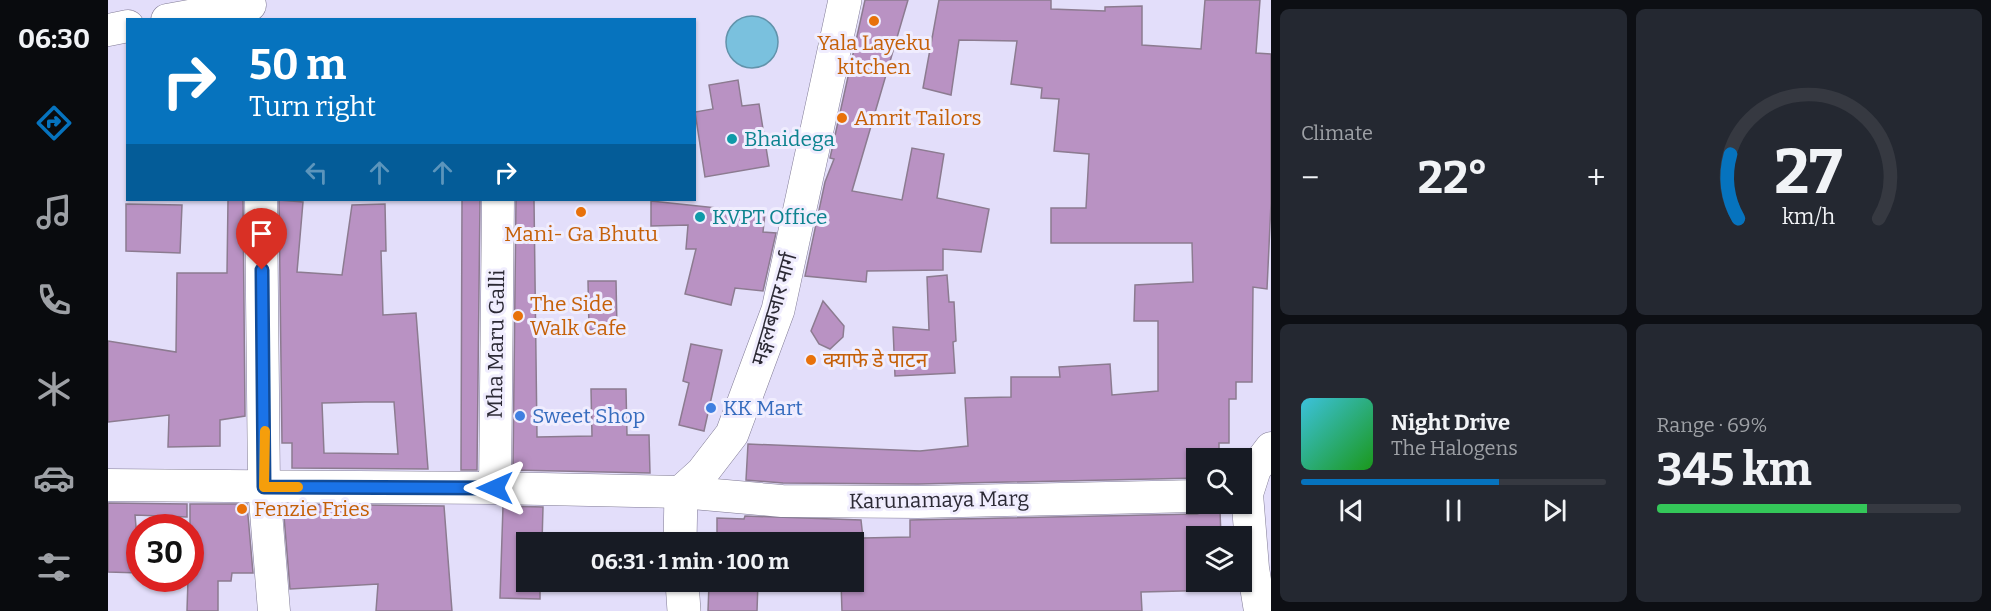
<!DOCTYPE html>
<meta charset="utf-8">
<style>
:root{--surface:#171b24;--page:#242831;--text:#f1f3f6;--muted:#9ea1a6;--line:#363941;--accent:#0673be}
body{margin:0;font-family:Bitter,"Noto Sans Devanagari",serif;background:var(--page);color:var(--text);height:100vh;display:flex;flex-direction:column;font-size:22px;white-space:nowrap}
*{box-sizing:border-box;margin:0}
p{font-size:20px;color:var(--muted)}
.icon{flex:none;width:33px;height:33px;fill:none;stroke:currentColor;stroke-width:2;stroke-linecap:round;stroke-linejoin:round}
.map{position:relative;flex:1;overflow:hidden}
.sheet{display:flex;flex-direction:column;gap:9px;padding:9px;background:#0d0f14;width:720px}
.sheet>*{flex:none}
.banner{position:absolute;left:18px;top:18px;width:570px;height:183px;border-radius:0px;box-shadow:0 2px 4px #0004;background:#0673be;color:#fff;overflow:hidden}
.controls{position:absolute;left:1078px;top:448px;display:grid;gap:12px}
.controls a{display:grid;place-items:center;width:66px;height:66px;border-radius:0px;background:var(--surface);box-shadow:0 2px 4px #0004;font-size:30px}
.speed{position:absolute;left:18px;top:514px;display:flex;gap:12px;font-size:30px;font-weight:700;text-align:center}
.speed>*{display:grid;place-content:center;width:78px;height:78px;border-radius:50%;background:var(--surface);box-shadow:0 2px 4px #0004;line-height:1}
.speed .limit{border:9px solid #d22;background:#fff;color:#111}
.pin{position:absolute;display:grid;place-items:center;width:51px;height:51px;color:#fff;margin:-62px -26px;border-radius:50% 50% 50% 0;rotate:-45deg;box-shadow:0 0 6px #0007}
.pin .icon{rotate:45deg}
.me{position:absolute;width:66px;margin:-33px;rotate:270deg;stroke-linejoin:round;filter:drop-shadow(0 0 4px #0008)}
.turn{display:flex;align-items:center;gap:21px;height:126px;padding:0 24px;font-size:27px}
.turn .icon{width:78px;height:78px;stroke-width:2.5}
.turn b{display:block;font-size:42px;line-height:51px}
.lanes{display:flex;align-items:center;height:57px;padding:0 24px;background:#0003;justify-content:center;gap:30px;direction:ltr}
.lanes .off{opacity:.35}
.big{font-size:45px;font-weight:700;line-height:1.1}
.sheet .card{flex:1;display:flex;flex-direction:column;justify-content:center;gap:9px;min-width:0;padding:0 21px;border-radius:9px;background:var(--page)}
.sheet .dial{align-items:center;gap:0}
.dial svg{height:156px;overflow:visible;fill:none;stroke:var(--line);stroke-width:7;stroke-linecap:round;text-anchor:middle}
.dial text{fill:var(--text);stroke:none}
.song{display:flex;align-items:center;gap:18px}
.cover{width:72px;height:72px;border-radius:9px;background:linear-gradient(135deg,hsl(190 70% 55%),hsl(120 70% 35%))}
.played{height:6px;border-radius:3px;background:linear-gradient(90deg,var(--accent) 65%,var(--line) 65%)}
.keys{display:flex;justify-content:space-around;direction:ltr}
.heat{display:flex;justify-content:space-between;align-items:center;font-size:33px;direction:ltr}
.charge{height:9px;border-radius:4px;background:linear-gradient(90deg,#34c759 69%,var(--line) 0)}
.sheet .tiles{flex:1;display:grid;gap:9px;grid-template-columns:repeat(2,1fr)}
.trip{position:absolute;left:408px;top:532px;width:348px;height:60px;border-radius:0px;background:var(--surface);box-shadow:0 2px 4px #0004;font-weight:700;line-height:60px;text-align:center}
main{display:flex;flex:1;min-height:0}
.tabs{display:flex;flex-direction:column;width:108px;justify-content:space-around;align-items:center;background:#090b0e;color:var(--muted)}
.tabs .icon{width:42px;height:42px}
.tabs .selected{color:var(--accent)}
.tabs b{font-size:27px;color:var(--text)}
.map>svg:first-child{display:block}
.water{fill:#7ac1de;stroke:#6293ab;stroke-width:1.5}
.building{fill:#b992c3;stroke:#8c7b90;stroke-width:1.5;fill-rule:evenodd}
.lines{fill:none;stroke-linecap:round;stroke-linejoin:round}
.minor-casing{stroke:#807b95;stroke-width:33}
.secondary-casing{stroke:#807b95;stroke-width:34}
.minor{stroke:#fff;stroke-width:32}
.secondary{stroke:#fff;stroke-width:33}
.route-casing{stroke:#114b97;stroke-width:15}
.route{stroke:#1a73e8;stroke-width:10}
.slow{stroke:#f59e0b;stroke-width:10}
.food-dot{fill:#e8710a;stroke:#f0edfe;stroke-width:2}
.culture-dot{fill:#0f9aa8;stroke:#f0edfe;stroke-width:2}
.shop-dot{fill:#3f7fe0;stroke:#f0edfe;stroke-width:2}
.labels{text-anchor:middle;stroke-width:6;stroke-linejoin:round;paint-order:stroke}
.food-label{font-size:21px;fill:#c56008;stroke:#f0edfe;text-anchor:start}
.culture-label{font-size:21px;fill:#0d838f;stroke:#f0edfe;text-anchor:start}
.street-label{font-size:21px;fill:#2b2934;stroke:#f0edfe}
.shop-label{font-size:21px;fill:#366cbe;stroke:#f0edfe;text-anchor:start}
</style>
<main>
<nav class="tabs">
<b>06:30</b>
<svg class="icon selected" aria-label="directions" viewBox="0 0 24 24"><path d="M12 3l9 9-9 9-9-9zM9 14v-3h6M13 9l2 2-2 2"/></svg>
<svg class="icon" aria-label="music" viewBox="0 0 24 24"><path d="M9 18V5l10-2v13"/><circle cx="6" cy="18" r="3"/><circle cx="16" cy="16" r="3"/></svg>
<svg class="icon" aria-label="phone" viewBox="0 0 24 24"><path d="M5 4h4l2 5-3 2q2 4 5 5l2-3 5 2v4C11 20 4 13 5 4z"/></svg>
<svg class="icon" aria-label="climate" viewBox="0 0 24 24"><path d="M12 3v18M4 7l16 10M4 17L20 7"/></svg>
<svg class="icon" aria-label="car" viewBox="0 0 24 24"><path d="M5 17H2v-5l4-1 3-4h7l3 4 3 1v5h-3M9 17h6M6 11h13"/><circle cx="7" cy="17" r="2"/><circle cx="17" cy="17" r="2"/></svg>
<svg class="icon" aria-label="filters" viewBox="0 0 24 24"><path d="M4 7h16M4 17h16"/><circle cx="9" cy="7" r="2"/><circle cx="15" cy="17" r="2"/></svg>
</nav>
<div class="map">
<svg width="1163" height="611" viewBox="0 0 1163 611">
<rect width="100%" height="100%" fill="#e3defa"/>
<path class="water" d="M618 42a26 26 0 1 1 52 0a26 26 0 1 1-52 0Z"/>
<path class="building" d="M757,0H800L744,191L794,200L804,148L836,154L829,198L881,209L873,252L835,249V270L759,271L758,282L697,276L717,182L726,159L722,158Z
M831,0H943V9L997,11V7L1034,6V45L1093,49L1097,0H1152L1148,53L1163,54V203L1159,289L1145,287L1144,382H1128V399H1121V443H1111V459H1089V478L810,484L675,483L638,480L640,444L812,451L860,446L857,398L903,397V377H952L951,367L1002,364L1004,395L1050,391V321H1026L1027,285L1085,282L1084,243H943V208H978L981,154L946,151L951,99L933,98L934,88L903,84L909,41L851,40L843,95L815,88Z
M630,80L634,106L651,104L661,166L597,177L587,112L605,109L601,85Z
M120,200H135L137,416L112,420V446L60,447L61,415L0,422V341L68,352L69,273H119Z
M171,200L195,202L189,272L234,275L244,205L277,204L278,251H273L275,315L308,313L320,469L184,468V443H174ZM257,402H286L290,454L216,453L214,403Z
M354,200H372L369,470H353Z
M408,200H426L429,437L484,436L483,389H518L519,435H541L542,473L405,470Z
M543,201L657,213L655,232L668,233L655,291L627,288L623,305L577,294L588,249H578L580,225L543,226Z
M18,204L74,205L72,253L18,251Z
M839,275L841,302H846L848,341L845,342L847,373L787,376L785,327L821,330L819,277Z
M480,281H508L509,329L481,330Z
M715,301L736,326L735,337L722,349L711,344L703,331Z
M583,344L614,350L596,431L571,425L581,383L575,381Z
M0,503L79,504V517L27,515L32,573L0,572Z
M82,504H139L145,573H124L123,581H110V611H79L80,579H82Z
M175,504L336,506L344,611H268L270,584L182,589Z
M395,506L435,507L434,543H418V582H432V599L392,598Z
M1099,511H1112L1113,537H1089V582H1114L1115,590L1033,592L1034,611H734L733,582H746V543H609V518L636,519L637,516L753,520L755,538L802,537V520L1089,514Z
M608,582H650L649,611H600L601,584Z"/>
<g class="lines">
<defs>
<path id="minor" d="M59,20L142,5
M0,30L20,26
M153,200L156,487L166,611
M0,485L387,488L573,492L674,501L810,502L1089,496
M387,488L390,200
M1152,611L1145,568L1139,494L1147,469L1163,448"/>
<path id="secondary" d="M572,543L573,492L594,473L624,434L670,310L737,0
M574,582L576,611"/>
</defs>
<use href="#minor" class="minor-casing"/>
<use href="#secondary" class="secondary-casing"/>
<use href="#minor" class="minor"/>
<use href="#secondary" class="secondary"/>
</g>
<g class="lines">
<defs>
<path id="route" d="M154,270L156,487L387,488"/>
</defs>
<use href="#route" class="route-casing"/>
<use href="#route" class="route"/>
<path class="slow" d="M157,431L156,487H190"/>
</g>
<g class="food-dot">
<circle cx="766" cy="21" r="6"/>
<circle cx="734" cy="118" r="6"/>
<circle cx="473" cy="212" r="6"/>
<circle cx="410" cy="316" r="6"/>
<circle cx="703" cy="360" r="6"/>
<circle cx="134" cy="509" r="6"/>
</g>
<g class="culture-dot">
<circle cx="624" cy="139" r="6"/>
<circle cx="592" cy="217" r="6"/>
</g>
<g class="shop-dot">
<circle cx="603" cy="408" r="6"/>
<circle cx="412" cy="416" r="6"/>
</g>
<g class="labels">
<g class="food-label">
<text x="766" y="50" text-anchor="middle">Yala Layeku<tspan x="766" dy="24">kitchen</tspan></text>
<text x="746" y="125">Amrit Tailors</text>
<text x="473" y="241" text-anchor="middle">Mani- Ga Bhutu</text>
<text x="422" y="311">The Side<tspan x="422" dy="24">Walk Cafe</tspan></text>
<text x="715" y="367">क्याफे डे पाटन</text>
<text x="146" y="516">Fenzie Fries</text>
</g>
<g class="culture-label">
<text x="636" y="146">Bhaidega</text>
<text x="604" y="224">KVPT Office</text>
</g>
<g class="street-label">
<text transform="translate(666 309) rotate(-74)" y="7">मङ्गलबजार मार्ग</text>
<text transform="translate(388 344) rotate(-89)" y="7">Mha Maru Galli</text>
<text transform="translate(831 500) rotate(-1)" y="7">Karunamaya Marg</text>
</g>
<g class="shop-label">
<text x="615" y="415">KK Mart</text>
<text x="424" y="423">Sweet Shop</text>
</g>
</g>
</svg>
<div class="controls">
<a><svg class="icon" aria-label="search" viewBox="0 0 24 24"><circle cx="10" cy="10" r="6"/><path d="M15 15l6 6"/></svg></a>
<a><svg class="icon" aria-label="layers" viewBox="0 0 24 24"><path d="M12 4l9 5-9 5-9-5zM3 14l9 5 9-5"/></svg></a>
</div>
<div class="speed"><div class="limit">30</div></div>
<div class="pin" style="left:154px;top:270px;background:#d93025"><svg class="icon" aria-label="arrive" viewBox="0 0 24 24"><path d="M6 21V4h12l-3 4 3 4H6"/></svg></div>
<svg class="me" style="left:387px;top:488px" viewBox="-20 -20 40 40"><path d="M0-17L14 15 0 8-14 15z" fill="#1a73e8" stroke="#fff" stroke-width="4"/></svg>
<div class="trip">06:31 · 1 min · 100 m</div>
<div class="banner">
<div class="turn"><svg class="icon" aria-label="right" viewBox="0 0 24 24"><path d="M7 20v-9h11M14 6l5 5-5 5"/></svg><div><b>50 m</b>Turn right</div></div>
<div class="lanes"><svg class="icon off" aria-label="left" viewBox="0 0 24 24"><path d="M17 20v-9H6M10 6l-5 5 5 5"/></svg><svg class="icon off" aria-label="ahead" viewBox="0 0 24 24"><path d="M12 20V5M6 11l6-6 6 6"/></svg><svg class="icon off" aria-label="ahead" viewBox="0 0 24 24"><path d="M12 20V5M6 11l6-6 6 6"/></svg><svg class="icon" aria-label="right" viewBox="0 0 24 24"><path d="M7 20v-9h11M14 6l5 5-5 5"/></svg></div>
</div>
</div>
<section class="sheet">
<div class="tiles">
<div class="card"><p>Climate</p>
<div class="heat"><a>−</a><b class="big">22°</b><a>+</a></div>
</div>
<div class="card dial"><svg viewBox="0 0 100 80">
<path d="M14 69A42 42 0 1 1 86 69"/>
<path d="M14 69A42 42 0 0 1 10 36" stroke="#0673be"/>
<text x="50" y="56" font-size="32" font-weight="700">27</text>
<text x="50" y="72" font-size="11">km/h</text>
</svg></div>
<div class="card">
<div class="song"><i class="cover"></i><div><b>Night Drive</b><p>The Halogens</p></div></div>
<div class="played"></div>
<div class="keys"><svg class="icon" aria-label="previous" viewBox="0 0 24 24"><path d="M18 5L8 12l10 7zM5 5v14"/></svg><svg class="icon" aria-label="pause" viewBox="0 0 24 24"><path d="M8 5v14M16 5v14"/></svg><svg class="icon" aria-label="next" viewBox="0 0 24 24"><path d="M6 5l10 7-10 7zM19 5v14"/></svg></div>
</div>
<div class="card"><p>Range · 69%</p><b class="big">345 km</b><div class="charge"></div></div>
</div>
</section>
</main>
